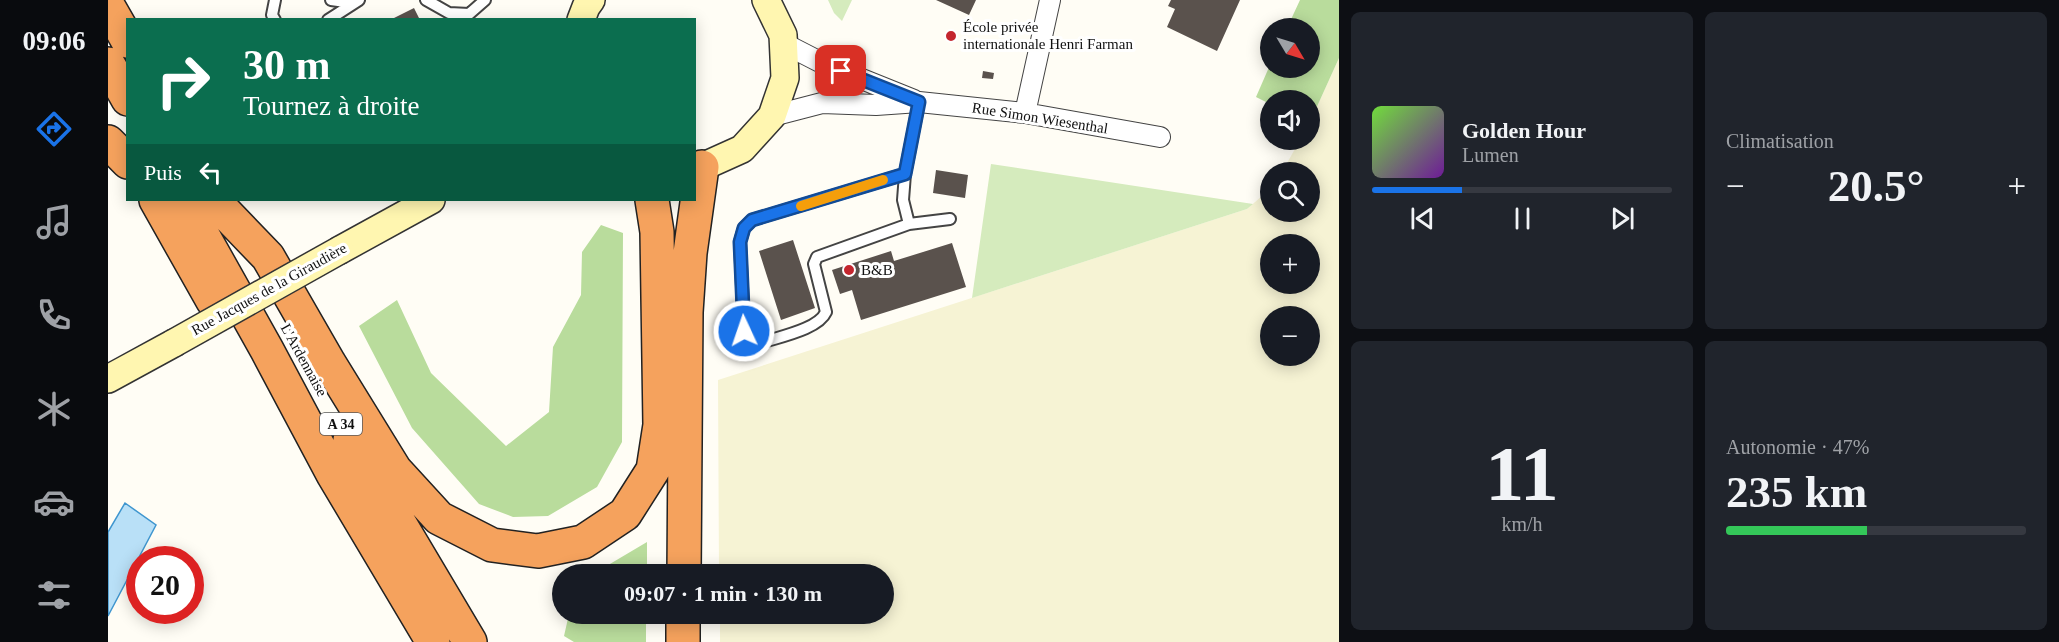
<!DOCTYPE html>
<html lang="fr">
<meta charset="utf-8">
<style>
:root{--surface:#171b24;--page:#20242c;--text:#f1f3f6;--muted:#9ea1a6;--line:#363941;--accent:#1a73e8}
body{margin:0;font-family:Georgia,serif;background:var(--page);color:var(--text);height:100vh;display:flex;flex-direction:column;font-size:22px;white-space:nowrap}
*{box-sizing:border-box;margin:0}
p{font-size:20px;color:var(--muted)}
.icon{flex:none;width:33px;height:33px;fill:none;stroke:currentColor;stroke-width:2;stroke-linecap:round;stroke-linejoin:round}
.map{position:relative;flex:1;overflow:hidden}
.drawer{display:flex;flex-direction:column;gap:12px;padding:12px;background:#0d0f14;width:720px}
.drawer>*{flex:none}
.hud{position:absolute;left:18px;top:18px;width:570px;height:183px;border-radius:0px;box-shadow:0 3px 15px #0003;background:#0b6e4f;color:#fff;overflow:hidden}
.needle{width:39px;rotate:128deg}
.fabs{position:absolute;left:1152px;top:18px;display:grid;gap:12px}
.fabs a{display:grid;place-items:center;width:60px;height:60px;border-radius:50%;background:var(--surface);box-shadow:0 3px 15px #0003;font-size:30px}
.speed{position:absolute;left:18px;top:546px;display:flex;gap:12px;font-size:30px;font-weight:700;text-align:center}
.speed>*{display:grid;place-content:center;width:78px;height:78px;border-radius:50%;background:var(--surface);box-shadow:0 3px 15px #0003;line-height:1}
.speed .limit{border:9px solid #d22;background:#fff;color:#111}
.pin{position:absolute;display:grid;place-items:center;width:51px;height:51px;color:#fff;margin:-26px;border-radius:12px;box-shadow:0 3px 9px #0006}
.me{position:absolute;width:66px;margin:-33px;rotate:357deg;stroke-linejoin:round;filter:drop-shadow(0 0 4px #0008)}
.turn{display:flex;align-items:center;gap:21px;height:126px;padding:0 18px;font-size:27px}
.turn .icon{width:78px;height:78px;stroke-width:2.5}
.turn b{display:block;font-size:42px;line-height:51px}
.then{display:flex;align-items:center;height:57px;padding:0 18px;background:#0003;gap:12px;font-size:22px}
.big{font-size:45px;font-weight:600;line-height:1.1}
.drawer .tile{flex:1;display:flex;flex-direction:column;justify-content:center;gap:9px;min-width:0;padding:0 21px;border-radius:9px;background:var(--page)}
.drawer .dial{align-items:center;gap:0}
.dial b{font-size:78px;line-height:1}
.song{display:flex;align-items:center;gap:18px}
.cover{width:72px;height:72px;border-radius:9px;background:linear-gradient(135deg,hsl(100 70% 55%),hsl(280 70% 35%))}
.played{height:6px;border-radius:3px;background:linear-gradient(90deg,var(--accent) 30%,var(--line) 30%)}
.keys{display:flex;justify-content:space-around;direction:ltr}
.heat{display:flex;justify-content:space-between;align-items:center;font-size:33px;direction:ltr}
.charge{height:9px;border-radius:4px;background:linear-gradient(90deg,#34c759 47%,var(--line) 0)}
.drawer .tiles{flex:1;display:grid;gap:12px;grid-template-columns:repeat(2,1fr)}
.trip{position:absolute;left:444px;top:564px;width:342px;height:60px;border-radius:30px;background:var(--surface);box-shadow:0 3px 15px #0003;font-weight:600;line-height:60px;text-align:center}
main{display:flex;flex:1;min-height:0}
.tab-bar{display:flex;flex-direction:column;width:108px;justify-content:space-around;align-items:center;background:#090b0e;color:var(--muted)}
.tab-bar .icon{width:42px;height:42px}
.tab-bar .selected{color:var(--accent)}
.tab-bar b{font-size:27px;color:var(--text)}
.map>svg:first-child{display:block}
.farmland{fill:#f6f3d4;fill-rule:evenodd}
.green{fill:#d5ebbd}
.forest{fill:#b9dc9c}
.water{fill:#b9e0f7;stroke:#3f96cf;stroke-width:1.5}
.building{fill:#5a524d}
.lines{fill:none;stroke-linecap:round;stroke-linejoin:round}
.lane-casing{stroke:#444;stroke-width:14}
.street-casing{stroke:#444;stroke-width:22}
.secondary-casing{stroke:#333;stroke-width:30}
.highway-casing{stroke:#222;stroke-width:36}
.lane{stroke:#fff;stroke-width:10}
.street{stroke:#fff;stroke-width:20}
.secondary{stroke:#fff6b0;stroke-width:27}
.highway{stroke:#f5a25d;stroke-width:33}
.secondary-bridge-casing{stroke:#333;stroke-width:30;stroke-linecap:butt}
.secondary-bridge{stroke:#fff6b0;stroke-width:27}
.route-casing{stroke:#114b97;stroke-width:15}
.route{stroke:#1a73e8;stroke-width:10}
.slow{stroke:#f59e0b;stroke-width:10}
.poi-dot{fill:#c4262e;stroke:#fff;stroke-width:2}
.labels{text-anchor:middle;stroke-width:6;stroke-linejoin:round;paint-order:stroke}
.shield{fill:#fff;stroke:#585858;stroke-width:1.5}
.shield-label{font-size:14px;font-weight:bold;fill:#111}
.poi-label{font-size:15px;fill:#111;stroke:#fff;text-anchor:start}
.street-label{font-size:15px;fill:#111;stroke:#fff}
</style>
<main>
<nav class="tab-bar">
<b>09:06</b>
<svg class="icon selected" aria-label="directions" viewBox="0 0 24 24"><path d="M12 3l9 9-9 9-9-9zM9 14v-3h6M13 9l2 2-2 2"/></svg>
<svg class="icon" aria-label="music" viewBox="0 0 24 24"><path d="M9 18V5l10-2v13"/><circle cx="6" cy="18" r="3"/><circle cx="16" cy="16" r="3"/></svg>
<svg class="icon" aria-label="phone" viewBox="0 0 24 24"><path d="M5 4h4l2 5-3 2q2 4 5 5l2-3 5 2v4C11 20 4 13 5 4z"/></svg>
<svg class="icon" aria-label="climate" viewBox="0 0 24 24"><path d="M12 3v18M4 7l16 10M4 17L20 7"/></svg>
<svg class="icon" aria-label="car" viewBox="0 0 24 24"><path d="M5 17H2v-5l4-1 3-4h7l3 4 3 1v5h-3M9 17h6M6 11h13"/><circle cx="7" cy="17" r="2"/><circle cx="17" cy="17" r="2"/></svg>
<svg class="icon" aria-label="filters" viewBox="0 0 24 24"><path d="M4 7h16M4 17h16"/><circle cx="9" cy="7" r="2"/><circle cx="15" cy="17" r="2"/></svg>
</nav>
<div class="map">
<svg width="1231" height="642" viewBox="0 0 1231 642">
<rect width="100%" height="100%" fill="#fffdf5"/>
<path class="farmland" d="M1231,58V642H612V614H776V574H611L610,380L1139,209L1162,189V212H1202V172H1174L1192,140H1202V122ZM1162,244H1202V284H1162ZM1162,316H1202V356H1162Z"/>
<path class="green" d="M720,0H744L734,21L726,13Z
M883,164L1145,204L1139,209L864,298Z"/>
<path class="forest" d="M1192,0H1231V58L1202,122V100H1162V104L1148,97L1162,65V68H1202V28H1179Z
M493,225L515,233L514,442L489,487L440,516L405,517L371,504L304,428L251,326L289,300L323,373L398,446L441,412L445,347L473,295L474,252Z
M539,542V574H485Z
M461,614H538V642H466L456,636Z"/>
<path class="water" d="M17,503L48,525L0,616V532Z"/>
<path class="building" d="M828,0H868L861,15Z
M1063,0H1132L1109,51L1059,27L1067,9L1060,6Z
M306,8L312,20H282Z
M875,71L886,73L885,79L874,78Z
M828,170L860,175L857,198L825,193Z
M685,240L707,308L673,320L651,251Z
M844,243L858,287L753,320L744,290L732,294L724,270L783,251L786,261Z"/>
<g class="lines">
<defs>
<path id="lane" d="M167,0L164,15L167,20
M223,0L245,3
M318,0L341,13L361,14L377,0
M220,20L251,0
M811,102L797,174L644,220L636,228L632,242L636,331L643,341L650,344C669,337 710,330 718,312L706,264L709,257L801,224L842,219
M797,174L795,200L801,224"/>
<path id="street" d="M675,43L714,63L806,100
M917,113L942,0
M664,116L714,103L768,105L811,102L917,113L1052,137"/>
<path id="secondary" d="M473,20L478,7L483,0
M586,167H594L634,149L664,116L677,78L675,35L658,0
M232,250L323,200
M0,379L66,343"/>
<path id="highway" d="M0,6L20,41
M0,64L20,99
M0,142L20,162
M48,200L105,301
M75,200L159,350L225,474L325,642
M109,204L160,257L221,363L287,470L331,518L384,545L430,551L475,542L517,514L545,470L552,425L549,232L544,200
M242,440L362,642
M576,574L578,312L582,253L594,167
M575,642V614"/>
</defs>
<use href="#lane" class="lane-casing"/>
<use href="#street" class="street-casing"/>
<use href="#secondary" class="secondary-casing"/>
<use href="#highway" class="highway-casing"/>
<use href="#lane" class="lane"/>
<use href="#street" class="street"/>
<use href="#secondary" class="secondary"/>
<use href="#highway" class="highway"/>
<defs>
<path id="secondary-bridge" d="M66,343L232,250"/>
</defs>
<use href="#secondary-bridge" class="secondary-bridge-casing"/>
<use href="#secondary-bridge" class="secondary-bridge"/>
</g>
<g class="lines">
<defs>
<path id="route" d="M636,331L632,242L636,228L644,220L797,174L811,102L733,71"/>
</defs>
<use href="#route" class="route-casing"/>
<use href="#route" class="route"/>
<path class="slow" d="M693,206L775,180"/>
</g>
<g class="poi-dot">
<circle cx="843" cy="36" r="6"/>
<circle cx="741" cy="270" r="6"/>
</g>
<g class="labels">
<rect class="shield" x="212" y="413" width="42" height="22" rx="4.5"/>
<g class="shield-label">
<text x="233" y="429">A 34</text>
</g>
<g class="poi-label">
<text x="855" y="32">École privée<tspan x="855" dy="17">internationale Henri Farman</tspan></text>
<text x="753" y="275">B&amp;B</text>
</g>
<g class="street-label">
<text transform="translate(932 118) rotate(9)" y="5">Rue Simon Wiesenthal</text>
<text transform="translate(161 289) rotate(-29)" y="5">Rue Jacques de la Giraudière</text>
<text transform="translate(196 360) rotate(61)" y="5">L'Ardennaise</text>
</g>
</g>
</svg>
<div class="fabs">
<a><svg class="needle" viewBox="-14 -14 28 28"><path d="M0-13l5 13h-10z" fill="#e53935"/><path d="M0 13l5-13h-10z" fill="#9ea1a6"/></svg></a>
<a><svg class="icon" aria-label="sound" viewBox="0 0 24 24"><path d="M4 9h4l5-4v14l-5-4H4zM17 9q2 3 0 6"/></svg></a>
<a><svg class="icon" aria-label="search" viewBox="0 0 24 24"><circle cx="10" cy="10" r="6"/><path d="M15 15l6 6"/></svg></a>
<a>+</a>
<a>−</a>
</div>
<div class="speed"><div class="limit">20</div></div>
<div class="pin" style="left:733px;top:71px;background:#d93025"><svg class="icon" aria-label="arrive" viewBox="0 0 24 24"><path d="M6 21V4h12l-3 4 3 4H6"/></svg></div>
<svg class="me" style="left:636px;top:331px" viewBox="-20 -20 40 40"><circle r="17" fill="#1a73e8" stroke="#fff" stroke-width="3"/><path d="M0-11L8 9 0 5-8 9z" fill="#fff"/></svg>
<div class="trip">09:07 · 1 min · 130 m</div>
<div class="hud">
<div class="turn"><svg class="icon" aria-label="right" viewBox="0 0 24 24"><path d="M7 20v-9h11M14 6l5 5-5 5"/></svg><div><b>30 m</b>Tournez à droite</div></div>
<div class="then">Puis<svg class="icon" aria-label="left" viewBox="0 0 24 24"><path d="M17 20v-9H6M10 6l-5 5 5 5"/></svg></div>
</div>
</div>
<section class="drawer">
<div class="tiles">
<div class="tile">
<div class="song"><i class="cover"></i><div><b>Golden Hour</b><p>Lumen</p></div></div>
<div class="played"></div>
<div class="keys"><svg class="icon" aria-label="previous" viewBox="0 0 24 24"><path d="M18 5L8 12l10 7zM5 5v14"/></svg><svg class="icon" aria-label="pause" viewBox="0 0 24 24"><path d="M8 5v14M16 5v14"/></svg><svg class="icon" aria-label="next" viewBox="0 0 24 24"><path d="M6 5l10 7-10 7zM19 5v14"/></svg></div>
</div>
<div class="tile"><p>Climatisation</p>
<div class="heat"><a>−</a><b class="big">20.5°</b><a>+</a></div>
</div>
<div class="tile dial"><b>11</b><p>km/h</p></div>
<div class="tile"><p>Autonomie · 47%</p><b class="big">235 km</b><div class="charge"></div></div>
</div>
</section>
</main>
